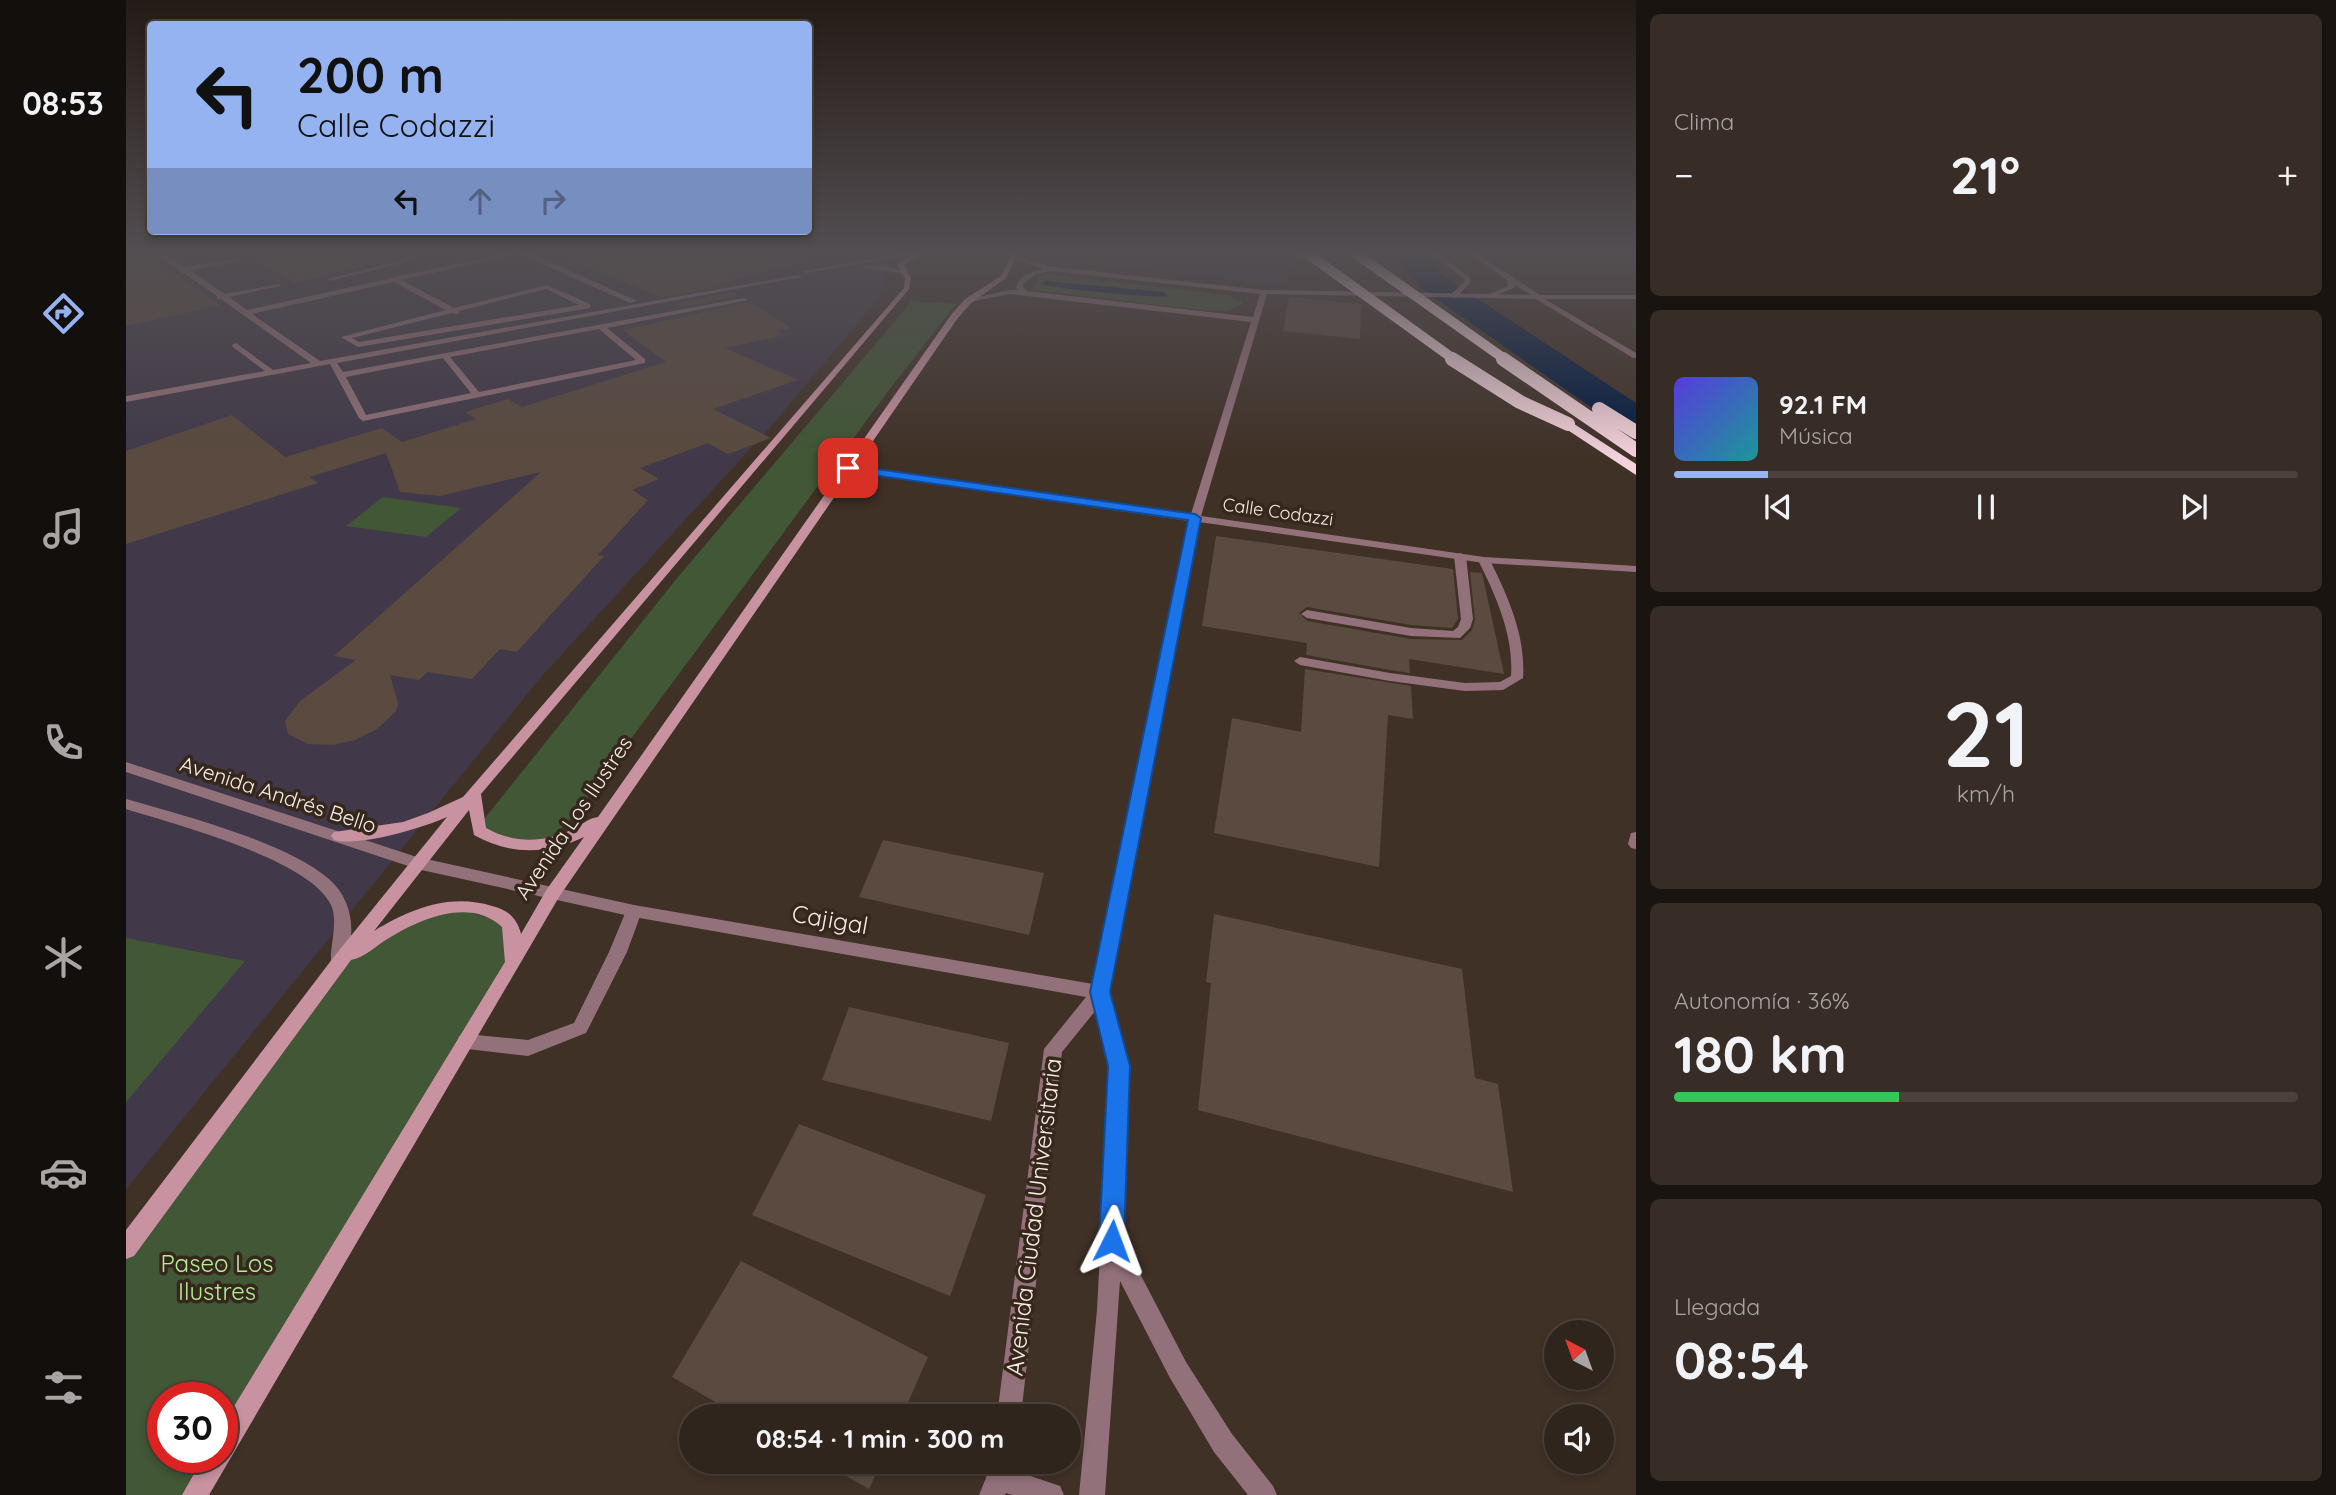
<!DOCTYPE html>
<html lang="es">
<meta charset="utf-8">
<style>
:root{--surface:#30251d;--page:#382d26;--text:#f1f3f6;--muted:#a8a5a4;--line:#4b423b;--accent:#95b2f1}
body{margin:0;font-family:Quicksand,sans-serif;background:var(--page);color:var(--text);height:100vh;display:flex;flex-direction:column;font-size:26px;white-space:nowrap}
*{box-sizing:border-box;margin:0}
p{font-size:23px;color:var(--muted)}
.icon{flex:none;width:38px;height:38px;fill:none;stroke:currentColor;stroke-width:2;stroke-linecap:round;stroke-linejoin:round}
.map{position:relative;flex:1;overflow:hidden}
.drawer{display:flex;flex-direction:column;gap:14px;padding:14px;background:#1a1410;width:700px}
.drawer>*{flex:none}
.top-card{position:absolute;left:21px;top:21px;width:665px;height:214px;border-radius:7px;box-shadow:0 4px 10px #0003,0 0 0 2px var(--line);background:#95b2f1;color:#111;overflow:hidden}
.needle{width:46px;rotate:319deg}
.tools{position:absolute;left:1418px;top:1320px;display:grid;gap:14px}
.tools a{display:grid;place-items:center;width:70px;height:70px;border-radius:50%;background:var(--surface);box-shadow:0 4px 10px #0003,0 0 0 2px var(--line);font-size:35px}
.speed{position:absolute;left:21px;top:1382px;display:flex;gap:14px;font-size:35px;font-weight:700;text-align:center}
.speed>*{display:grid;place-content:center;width:91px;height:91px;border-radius:50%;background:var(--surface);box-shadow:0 4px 10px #0003,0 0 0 2px var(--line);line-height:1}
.speed .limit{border:10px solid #d22;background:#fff;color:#111}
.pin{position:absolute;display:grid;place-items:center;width:60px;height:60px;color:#fff;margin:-30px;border-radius:14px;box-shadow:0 4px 10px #0006}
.me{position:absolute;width:77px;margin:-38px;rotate:3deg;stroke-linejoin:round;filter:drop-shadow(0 0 5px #0008)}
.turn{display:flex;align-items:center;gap:24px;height:147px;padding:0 35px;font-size:32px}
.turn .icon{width:91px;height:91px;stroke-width:2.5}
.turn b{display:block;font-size:49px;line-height:60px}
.lanes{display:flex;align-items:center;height:66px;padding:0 35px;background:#0003;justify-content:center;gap:35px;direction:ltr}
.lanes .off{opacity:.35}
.big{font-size:52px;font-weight:700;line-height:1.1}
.drawer .card{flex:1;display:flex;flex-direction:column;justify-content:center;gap:10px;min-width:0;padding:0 24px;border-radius:10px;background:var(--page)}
.drawer .dial{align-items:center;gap:0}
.dial b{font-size:91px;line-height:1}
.song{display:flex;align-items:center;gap:21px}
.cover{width:84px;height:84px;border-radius:10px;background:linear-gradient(135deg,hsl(250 70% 55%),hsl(180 70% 35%))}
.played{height:7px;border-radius:4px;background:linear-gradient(90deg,var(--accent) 15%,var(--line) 15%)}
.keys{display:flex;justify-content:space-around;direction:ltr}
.heat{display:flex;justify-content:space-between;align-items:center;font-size:38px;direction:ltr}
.charge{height:10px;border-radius:5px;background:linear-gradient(90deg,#34c759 36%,var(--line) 0)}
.trip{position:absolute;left:553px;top:1404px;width:402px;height:70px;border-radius:35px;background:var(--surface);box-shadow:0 4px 10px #0003,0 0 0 2px var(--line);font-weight:700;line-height:70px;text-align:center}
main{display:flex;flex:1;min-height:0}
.dock{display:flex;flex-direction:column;width:126px;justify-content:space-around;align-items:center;background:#130f0c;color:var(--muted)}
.dock .icon{width:49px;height:49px}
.dock .on{color:var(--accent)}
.dock b{font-size:32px;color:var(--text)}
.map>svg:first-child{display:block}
.education{fill:#413949}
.green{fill:#415735}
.water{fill:#021b41}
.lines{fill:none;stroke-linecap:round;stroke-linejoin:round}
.river{fill:#021b41;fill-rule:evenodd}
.building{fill:#5a4a3f}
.service{fill:#93717a;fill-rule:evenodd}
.minor{fill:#93717a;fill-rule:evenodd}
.tertiary{fill:#93717a;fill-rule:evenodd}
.secondary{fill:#c892a1;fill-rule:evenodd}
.motorway{fill:#f5d3dc;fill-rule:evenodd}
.motorway-bridge-far1{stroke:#f5d3dc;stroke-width:10}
.motorway-bridge{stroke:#f5d3dc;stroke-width:14}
.route{fill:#1a73e8;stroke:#114b97;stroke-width:2}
.labels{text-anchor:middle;stroke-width:7;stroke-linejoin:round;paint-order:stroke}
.far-street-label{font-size:18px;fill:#f7ede6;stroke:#36271d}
.street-label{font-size:21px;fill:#f7ede6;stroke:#36271d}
.near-street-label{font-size:24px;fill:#f7ede6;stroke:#36271d}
.near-park-label{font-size:24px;fill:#b4ed96;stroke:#36271d}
</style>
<main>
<nav class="dock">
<b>08:53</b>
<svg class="icon on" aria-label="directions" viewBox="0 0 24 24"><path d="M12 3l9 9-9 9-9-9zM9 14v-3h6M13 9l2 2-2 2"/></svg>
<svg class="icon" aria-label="music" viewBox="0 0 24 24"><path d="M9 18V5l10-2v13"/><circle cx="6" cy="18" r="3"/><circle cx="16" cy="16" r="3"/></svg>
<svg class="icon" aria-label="phone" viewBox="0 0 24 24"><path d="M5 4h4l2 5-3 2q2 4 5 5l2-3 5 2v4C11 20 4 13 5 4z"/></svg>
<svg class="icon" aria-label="climate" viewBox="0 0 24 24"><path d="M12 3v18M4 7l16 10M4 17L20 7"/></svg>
<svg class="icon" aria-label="car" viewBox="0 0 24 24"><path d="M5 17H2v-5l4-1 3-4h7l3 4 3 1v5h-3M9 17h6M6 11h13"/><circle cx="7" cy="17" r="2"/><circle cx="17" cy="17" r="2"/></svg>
<svg class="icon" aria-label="filters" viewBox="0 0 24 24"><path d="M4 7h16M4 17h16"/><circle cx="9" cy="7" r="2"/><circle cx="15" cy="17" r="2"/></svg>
</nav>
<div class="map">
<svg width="1510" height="1495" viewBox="0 0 1510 1495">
<rect width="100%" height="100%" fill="#403127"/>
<path class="education" d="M0,251H769L757,271V288L750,301L647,424L415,677L0,1189Z
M960,251H1177L1159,282L1144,284L950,263Z"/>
<path class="green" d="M918,274L1102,295L1117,303L1102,311H1086L904,290Z
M786,301L830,304L763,390L453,809L424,841L393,844L351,828L552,577Z
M257,497L335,508L300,537L220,526Z
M327,907L383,924L386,960L96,1447V1398H37V1458H90L68,1495H0V1248L213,963L247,940Z
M0,938L119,961L0,1102Z"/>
<path class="water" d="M920,281L1038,292L1042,296C1033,299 922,288 916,284Z"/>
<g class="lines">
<path class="river" d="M1264,251H1294L1317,276L1510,403V433L1496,429L1295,288Z"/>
</g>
<path class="building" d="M0,251H16L95,305L0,326Z
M118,251H261L262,261L168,283Z
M680,251L681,260L592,284L596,286L534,297L424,252Z
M607,292L613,296L556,307L548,303Z
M1163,297L1235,304L1234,339L1157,331Z
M623,302L666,328L652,331L659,335L599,348L672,380L587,409L645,438L602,454L582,443L514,468L533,479L506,490L522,500L472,555L478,556L391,652L374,649L346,679L301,672L293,680L264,675L272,703L270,711L251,729L229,740L207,745L182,744L162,734L159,721L174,701L230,660L208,656L415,472L314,496L274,492L260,453L184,477L192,483L0,544V451L106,415L159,457L256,428L276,442L350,419L339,412L382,399L396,407L540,362L497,330Z
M1090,536L1327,569L1332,619L1326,628L1285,625L1181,607L1173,613L1181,621L1285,639L1336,640L1346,630L1349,620L1344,572L1356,573L1378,674L1283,659L1284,673L1264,670L1180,655L1181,643L1076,626Z
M1179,669L1285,686L1287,719L1262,715L1253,867L1088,833L1106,718L1175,732Z
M757,840L918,873L903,935L733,897Z
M1088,914L1336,969L1349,1078L1372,1084L1387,1192L1072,1110L1085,983L1080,982Z
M723,1007L883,1043L865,1121L696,1080Z
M673,1124L860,1195L824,1296L626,1215Z
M615,1261L802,1357L776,1416H614L546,1377Z
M694,1461H756L743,1489Z"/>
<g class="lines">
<path class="service" d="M25,251H33L59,267L116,258L114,261L64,270L98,294L154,284V286L103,297L121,310L388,251H400L511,301L504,303L393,254L275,280L328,308L421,285L464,304V308L232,347L215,337L320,310L268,282L126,314L194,361L672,275L675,277L211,363L217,372L618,298L622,300L481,328L519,359V363L237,421L233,418L204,364L0,402V396L139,371L107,347L106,345L110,343L147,370L185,363L95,299H91V296ZM420,289L453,305L233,342L226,338L326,313L333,314V311ZM473,329L510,360L353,392L324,357ZM317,358L345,393L240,415L220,377Z
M295,251L301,252L277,263L204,281L201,279L273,261Z
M790,251L793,252V254L680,273L677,271Z
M1302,251H1309L1344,278V283L1330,298L1323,296L1338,282V279Z
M739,266H758L780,272L777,274L758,270L737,269Z
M1334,553L1340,556L1347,619L1344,628L1334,638L1285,636L1181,618L1175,614L1181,610L1285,628L1327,631L1332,627L1335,619L1328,556Z
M1358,557L1364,560C1382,597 1400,636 1397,678L1377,690L1339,691L1264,681L1174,665L1168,661L1174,657L1264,673L1339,683L1374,682L1385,676C1388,636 1370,596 1352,560Z
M0,762L297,859L299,863L297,867H285L0,772Z
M0,799C56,815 160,842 203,879C220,894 227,915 225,937C224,947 224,959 219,968L213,970L207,968C200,954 214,925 205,905C184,859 47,824 0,809Z
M508,905L514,907L516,911L501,952L460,1033L402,1056L333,1048L331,1042L333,1036L340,1034L402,1040L448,1023L483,952L500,911L502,907Z"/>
<path class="minor" d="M886,255L927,267L1138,290L1412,295L1510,353V358H1507L1410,299L1141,294L1075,516L1358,557L1510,566V572L1358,563L1073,522L983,992L1002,1067L996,1239L1060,1362L1106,1434L1147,1486L1151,1495H1122L1088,1452L1044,1378L994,1281L979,1495H953L971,1310L984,1067L970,1010L936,1052L895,1416H871L918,1049L960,997L508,917L291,869L285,867L283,863L285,859L291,857L508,905L967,984L1063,521L722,471L717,468L722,465L1065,514L1125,322L884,294L839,303L842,299L884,290H892L890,288C892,275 907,271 918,269L884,258ZM924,271H926L1134,294L1127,317L901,291L897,287V284L909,275Z
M1510,832V849L1505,848L1502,844L1505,833Z
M864,1461H888L887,1470L934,1486L938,1495H886L880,1493L879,1495H853L860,1478Z"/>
<path class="tertiary" d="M1339,251H1347L1414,295H1510V299H1412L1389,285L1388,288L1363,298V294L1382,286L1381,280Z"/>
<path class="secondary" d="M791,251H799L778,265L785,278L783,289L355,794L360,828C388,844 419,843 447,829C456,825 462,818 472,817L825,315L839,299L875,276L887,251H893L880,278L845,303L831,319L433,897L83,1495H56L77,1458H96V1426L379,962L376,927C344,897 294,919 263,938C251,945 238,958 225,960L8,1256L0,1259V1230L207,958L321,817C297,828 233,847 208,840L205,836L208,832L277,822L302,813L337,797L778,288L779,278L771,265ZM343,810L348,835C383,855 421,855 458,837L421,889L395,934C391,918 382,910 366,906C324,893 284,909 248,931Z"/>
<path class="motorway" d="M1442,420L1510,464V475L1437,427V421Z"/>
<path class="motorway-bridge-far1" d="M1178,251L1329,360
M1226,251L1380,360"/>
<path class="motorway-bridge" d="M1326,359L1394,402L1442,424
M1377,359L1510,450
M1473,409L1510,432"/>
</g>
<linearGradient id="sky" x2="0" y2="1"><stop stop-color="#231b15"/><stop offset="0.55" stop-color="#534e52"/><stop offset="1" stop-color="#534e52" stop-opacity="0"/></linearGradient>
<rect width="1510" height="460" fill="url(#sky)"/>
<path class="route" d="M722,465L1069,514L1075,518L984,992L1004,1066L998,1241L994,1249L986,1253L977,1249L973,1241L982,1066L964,992L1062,520L718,471V466Z"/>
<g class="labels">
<g class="far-street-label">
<text transform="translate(1152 512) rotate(8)" y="6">Calle Codazzi</text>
</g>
<g class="street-label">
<text transform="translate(152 795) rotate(18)" y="7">Avenida Andrés Bello</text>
<text transform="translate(448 818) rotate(-56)" y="7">Avenida Los Ilustres</text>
</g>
<g class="near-street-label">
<text transform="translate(704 920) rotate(10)" y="8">Cajigal</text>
<text transform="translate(908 1217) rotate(-83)" y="8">Avenida Ciudad Universitaria</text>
</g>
<g class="near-park-label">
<text x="91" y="1272">Paseo Los<tspan x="91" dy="28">Ilustres</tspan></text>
</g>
</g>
</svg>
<div class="tools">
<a><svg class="needle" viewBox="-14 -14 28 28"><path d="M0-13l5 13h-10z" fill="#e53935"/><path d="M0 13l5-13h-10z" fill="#a8a5a4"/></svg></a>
<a><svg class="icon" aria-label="sound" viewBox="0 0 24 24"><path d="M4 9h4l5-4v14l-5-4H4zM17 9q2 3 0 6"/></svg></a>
</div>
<div class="speed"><div class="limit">30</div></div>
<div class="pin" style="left:722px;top:468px;background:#d93025"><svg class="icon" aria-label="arrive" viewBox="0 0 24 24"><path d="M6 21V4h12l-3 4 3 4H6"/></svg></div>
<svg class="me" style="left:986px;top:1241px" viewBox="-20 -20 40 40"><path d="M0-17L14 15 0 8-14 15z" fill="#1a73e8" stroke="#fff" stroke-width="4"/></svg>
<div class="trip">08:54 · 1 min · 300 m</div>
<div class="top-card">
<div class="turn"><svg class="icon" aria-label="left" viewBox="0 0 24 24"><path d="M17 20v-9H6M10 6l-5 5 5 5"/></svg><div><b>200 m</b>Calle Codazzi</div></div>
<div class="lanes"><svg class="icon" aria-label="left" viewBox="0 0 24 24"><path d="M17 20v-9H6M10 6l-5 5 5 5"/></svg><svg class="icon off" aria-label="ahead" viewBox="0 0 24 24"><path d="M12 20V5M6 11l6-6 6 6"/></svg><svg class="icon off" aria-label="right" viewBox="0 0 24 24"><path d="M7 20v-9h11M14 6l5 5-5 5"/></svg></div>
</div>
</div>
<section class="drawer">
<div class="card"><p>Clima</p>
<div class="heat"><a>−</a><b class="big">21°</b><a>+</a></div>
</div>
<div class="card">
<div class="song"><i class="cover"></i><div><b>92.1 FM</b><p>Música</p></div></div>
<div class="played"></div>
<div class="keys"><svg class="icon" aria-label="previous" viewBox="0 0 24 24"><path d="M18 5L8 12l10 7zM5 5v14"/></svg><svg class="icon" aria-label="pause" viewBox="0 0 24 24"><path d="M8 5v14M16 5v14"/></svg><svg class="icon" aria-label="next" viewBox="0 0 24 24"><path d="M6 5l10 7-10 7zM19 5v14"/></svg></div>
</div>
<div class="card dial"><b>21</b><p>km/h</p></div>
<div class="card"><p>Autonomía · 36%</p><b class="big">180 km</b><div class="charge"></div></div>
<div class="card"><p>Llegada</p><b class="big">08:54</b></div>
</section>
</main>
